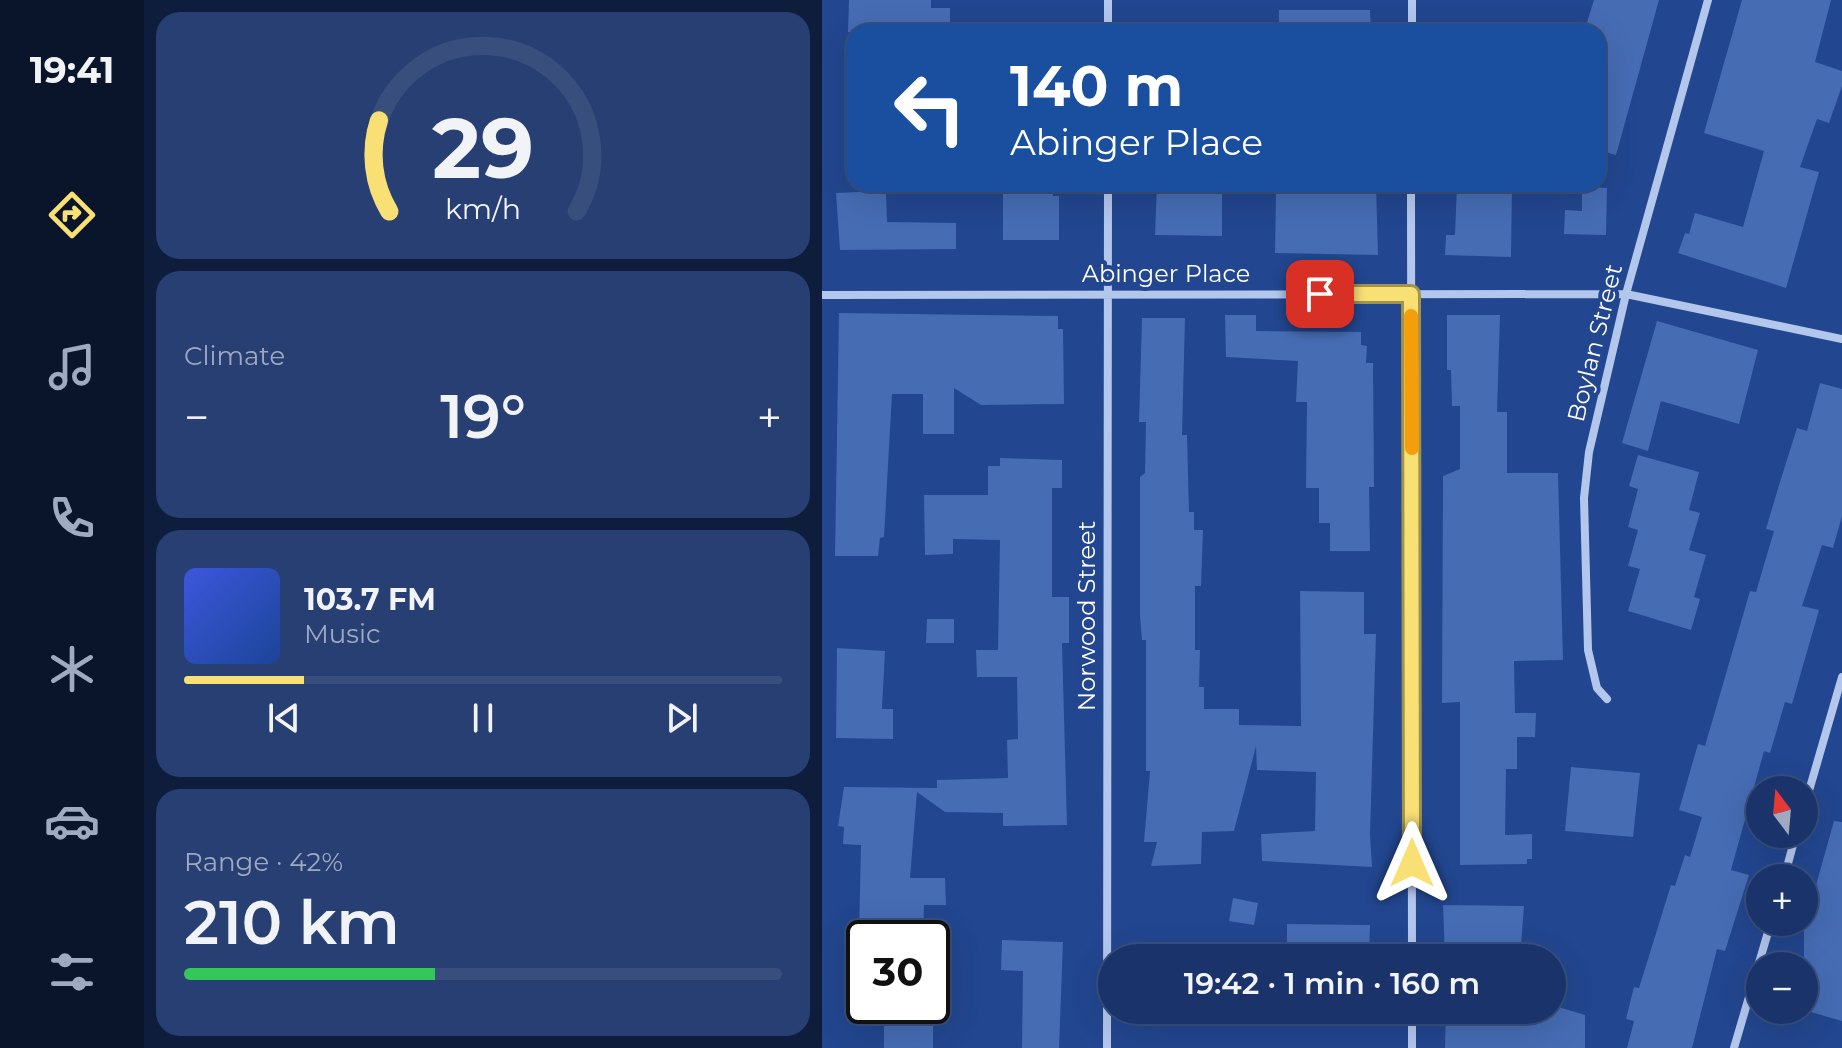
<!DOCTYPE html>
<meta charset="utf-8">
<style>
:root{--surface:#1a346b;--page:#273f73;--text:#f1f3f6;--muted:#9faac1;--line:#384f7e;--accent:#f8e075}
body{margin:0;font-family:Montserrat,sans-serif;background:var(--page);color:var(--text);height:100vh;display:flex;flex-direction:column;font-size:30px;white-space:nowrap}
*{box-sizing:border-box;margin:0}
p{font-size:26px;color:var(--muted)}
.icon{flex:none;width:44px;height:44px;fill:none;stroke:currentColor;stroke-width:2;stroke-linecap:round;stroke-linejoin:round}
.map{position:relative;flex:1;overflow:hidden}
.drawer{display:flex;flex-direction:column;gap:12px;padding:12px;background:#0e1d3b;width:678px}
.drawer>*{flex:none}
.hud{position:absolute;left:24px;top:24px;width:760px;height:168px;border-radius:24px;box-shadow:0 8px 32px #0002,0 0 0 2px var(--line);background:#1a4fa0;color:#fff;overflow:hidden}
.needle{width:52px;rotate:344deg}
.controls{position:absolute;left:924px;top:776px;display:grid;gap:16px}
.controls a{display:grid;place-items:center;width:72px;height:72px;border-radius:50%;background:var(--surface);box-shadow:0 8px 32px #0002,0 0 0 2px var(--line);font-size:40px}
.speed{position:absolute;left:24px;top:920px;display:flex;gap:16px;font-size:40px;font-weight:700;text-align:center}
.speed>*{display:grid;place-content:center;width:104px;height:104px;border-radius:50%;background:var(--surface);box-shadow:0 8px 32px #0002,0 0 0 2px var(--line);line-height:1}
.speed .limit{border:4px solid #111;border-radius:12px;background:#fff;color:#111}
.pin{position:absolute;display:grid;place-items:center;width:68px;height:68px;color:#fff;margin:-34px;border-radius:16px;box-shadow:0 4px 12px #0006}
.me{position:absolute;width:88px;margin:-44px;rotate:0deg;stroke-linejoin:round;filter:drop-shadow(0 0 6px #0008)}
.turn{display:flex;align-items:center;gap:28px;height:168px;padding:0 32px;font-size:36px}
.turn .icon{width:104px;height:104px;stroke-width:2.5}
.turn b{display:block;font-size:56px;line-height:68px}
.big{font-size:60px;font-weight:600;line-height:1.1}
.drawer .card{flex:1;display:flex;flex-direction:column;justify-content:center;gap:12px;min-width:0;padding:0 28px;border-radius:24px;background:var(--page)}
.drawer .dial{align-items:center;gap:0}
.dial svg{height:208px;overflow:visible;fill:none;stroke:var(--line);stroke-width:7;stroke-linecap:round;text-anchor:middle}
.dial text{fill:var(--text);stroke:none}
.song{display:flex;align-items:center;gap:24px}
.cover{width:96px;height:96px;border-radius:12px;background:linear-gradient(135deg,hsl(230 70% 55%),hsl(220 70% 35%))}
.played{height:8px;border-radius:4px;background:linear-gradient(90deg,var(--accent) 20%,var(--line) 20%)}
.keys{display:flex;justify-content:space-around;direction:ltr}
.heat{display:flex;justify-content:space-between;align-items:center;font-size:44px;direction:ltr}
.charge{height:12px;border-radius:6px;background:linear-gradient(90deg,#34c759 42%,var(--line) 0)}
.trip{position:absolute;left:276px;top:944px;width:468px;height:80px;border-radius:40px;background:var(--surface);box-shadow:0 8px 32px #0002,0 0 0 2px var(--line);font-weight:600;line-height:80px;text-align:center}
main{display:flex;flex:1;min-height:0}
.tabs{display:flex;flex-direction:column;width:144px;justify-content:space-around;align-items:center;background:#0a152b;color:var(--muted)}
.tabs .icon{width:56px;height:56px}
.tabs .selected{color:var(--accent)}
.tabs b{font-size:36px;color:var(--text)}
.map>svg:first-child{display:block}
.building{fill:#466cb4}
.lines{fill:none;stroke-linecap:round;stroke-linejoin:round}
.minor{stroke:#b3c6ec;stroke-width:8}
.route-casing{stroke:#a1924c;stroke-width:20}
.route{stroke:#f8e075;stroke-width:14}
.slow{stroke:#f59e0b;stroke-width:14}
.labels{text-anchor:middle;stroke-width:8;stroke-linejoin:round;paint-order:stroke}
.street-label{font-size:24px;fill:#fff;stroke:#22468f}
</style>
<main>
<nav class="tabs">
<b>19:41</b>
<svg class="icon selected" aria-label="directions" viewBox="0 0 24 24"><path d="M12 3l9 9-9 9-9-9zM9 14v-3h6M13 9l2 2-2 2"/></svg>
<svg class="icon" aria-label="music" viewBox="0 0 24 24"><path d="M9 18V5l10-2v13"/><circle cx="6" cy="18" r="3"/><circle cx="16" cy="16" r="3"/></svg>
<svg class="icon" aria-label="phone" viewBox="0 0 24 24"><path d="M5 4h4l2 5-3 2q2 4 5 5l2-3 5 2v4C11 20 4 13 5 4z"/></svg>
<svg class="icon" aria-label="climate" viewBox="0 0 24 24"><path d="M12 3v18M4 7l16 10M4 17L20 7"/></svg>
<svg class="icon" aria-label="car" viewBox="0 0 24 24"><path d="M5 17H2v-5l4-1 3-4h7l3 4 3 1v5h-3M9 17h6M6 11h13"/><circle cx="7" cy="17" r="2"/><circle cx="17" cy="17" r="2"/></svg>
<svg class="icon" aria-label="filters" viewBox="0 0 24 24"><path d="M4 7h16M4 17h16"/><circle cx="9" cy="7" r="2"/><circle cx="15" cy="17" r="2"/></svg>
</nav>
<section class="drawer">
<div class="card dial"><svg viewBox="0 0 100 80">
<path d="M14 69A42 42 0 1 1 86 69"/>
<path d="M14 69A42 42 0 0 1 10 34" stroke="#f8e075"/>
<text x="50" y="56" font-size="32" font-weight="700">29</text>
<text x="50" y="72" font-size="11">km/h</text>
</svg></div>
<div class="card"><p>Climate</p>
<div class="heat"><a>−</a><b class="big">19°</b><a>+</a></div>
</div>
<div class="card">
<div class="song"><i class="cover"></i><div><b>103.7 FM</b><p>Music</p></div></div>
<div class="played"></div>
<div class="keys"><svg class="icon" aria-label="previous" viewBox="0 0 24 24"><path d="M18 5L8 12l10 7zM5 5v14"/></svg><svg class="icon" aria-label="pause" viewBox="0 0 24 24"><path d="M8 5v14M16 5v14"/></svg><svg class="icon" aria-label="next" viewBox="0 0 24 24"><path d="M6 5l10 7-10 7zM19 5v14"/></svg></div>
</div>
<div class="card"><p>Range · 42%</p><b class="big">210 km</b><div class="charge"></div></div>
</section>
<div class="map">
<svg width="1020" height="1048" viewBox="0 0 1020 1048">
<rect width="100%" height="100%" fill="#22468f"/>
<path class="building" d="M27,0H109V8H128V32H26Z
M772,0H837L794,155L776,150V32H762Z
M920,0H1009L993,62L1020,71V86L1007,123L995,119L978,167L997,172L964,288L856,253L863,233L867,234L873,213L921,227L942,151L882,133Z
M457,10H548L549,32H457Z
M181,184H231V196H237V240H181Z
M335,184H400V236L333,235Z
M480,184H554L556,255L453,253L454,193H479Z
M635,184H690L689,257L623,255L624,235H633Z
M760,187L785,188L784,235L742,234L743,210L760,211Z
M59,191L64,193L65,222L134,223V249L18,250L14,193Z
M17,313L236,316V329H241L242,404L159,405L132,388V434H101V394H70L62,537L58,538L56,556H13Z
M403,315H434V331L539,332V345L545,346L544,363H551L552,487H547L548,551H508V523H497V488H484L485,402H474L476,361L404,357Z
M625,315H678L675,412H685V473H736L741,660L692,661L693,713H714L713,737H695V769H684L683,835L710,834V859H705V864L638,865V702L620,703L621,476L638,469V406H630L629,370H625Z
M320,318H363L360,435H365L367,512H372V530H381L379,586H373V650H378L377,687H382V709H417V725L479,726L478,591L542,592V634H554L548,835L550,867L440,861L439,834L493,831L494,772L435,770L434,746L412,831L380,832L379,864L329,866L335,842H322L328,771H324V640H320L318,616V477L323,473L324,422H317Z
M835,321L936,350L917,424L839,401L826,451L800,443Z
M998,383L1020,389V516L1011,548L1000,545L980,606L997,610L970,704L963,702L948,753L942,751L909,870L927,875L903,951L895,949L870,1048H805L812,1021L804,1019L812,987L817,988L849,885L853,886L863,855L868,857L880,817L857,810L876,744L883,746L928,591L934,592L952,531L944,529L957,485L975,428L985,431Z
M816,455L877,472L867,510L878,513L867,550L884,555L872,597L878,599L869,630L806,611L818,569L806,566L816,530L806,527L816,489L807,486Z
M178,458L240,460V488H230V597H247V643H240L245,825L181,826V813L123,812L95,792L88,878H123L124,905H102L101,937L37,936L39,845L21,844L22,827L16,826L22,787L115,788V780L186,778L185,740L196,739L195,677H155L154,650H176L178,540L131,539V554L103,555L102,495H166V466H178Z
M105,619H132V643H104Z
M15,648L63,651L60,709H71V739L14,738Z
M749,767L818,773L811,837L743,831Z
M1012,821L1020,822V1021L982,1010V928Z
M411,898L436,903L432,925L407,921Z
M621,905L702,906L698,958H623Z
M465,924L548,925L547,954L465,953Z
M180,940L241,942L237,1048H200L201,971L179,970Z
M730,1005L763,1015V1048H623L624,1010H730Z
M62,1006H111V1048H62Z"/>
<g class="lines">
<path class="minor" d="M286,32V0
M590,32V0
M589,184L590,958
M0,295L804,294L1020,339
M785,699L775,688L766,650L762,498L767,452L804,294L886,0
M982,808L1020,677
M962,878L974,834
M590,1010V1048
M285,1048L286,184
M912,1048L949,922"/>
</g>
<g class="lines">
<defs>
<path id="route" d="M498,294H589L590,863"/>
</defs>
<use href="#route" class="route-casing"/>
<use href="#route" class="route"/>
<path class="slow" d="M589,316L590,448"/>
</g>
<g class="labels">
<g class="street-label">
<text x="344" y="282">Abinger Place</text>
<text transform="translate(773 343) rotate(-76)" y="8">Boylan Street</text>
<text transform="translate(265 616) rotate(-90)" y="8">Norwood Street</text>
</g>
</g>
</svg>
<div class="controls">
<a><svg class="needle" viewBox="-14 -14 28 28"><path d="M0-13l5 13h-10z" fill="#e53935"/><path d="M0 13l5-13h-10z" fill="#9faac1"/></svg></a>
<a>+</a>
<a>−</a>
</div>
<div class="speed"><div class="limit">30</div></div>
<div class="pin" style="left:498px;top:294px;background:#d93025"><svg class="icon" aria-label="arrive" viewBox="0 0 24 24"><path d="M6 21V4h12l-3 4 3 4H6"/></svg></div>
<svg class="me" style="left:590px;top:863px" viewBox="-20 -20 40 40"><path d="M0-17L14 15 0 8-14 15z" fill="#f8e075" stroke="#fff" stroke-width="4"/></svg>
<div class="trip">19:42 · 1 min · 160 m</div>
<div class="hud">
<div class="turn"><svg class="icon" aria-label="left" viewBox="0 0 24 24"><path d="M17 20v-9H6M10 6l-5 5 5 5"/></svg><div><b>140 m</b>Abinger Place</div></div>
</div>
</div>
</main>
